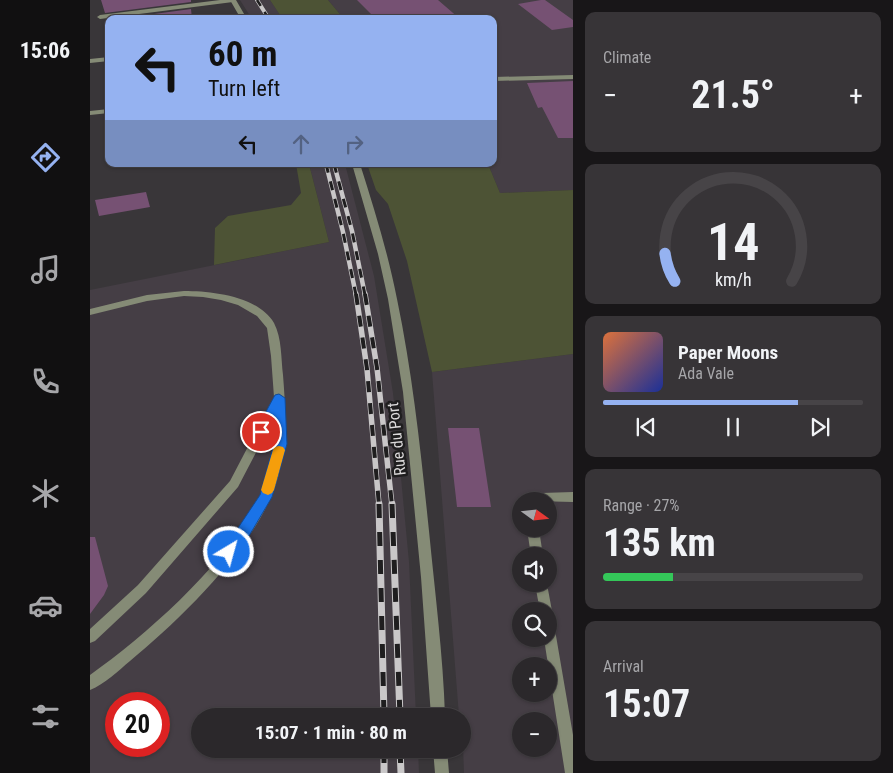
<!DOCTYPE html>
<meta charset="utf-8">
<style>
:root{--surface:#2b282b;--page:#373437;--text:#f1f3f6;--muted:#a6a6a9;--line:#474447;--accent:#95b2f1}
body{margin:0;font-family:"Roboto Condensed",sans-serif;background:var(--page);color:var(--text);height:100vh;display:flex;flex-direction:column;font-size:19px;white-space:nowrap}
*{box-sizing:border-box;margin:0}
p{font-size:16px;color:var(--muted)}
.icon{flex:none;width:28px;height:28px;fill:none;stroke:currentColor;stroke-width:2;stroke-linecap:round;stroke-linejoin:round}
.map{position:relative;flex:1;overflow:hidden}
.sheet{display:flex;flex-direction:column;gap:12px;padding:12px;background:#181618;width:320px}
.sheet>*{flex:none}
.top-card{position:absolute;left:15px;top:15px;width:392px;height:152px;border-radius:10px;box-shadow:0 1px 4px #0004,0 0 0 1px var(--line);background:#95b2f1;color:#111;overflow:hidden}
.needle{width:32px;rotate:105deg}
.buttons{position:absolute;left:422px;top:492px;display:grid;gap:10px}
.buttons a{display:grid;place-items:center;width:45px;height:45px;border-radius:50%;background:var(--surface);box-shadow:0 1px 4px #0004,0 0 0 1px var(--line);font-size:25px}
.speed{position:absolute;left:15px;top:692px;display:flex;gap:10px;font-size:25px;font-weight:700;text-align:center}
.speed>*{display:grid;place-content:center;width:65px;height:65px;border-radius:50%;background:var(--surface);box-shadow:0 1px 4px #0004,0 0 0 1px var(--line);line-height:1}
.speed .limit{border:8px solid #d22;background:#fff;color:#111}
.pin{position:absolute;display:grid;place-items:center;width:42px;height:42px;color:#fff;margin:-21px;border:2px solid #fff;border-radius:50%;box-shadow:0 1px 5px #0007}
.me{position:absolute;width:55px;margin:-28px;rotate:37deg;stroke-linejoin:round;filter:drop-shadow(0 0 4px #0008)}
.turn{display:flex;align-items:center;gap:18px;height:105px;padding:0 20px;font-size:22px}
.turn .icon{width:65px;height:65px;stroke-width:2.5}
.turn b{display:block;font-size:35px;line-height:42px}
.lanes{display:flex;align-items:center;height:48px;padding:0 20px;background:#0003;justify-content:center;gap:25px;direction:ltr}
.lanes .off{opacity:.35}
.big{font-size:38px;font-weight:700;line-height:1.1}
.sheet .card{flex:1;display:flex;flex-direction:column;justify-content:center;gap:8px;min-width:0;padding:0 18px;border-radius:10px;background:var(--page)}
.sheet .dial{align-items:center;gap:0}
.dial svg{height:130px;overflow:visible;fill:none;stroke:var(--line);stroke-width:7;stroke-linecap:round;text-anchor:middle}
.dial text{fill:var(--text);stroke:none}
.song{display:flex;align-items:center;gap:15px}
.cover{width:60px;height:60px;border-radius:8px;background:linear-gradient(135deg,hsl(20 70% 55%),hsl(230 70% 35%))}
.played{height:5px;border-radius:2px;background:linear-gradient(90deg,var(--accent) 75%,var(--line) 75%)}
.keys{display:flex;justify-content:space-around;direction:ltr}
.heat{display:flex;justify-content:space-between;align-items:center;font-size:28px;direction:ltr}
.charge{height:8px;border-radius:4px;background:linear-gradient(90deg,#34c759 27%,var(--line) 0)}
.trip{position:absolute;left:101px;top:708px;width:280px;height:50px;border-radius:25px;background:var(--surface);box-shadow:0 1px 4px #0004,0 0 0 1px var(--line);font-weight:700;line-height:50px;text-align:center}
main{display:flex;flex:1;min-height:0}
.tab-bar{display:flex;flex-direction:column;width:90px;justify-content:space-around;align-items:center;background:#111011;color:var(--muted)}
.tab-bar .icon{width:35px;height:35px}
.tab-bar .on{color:var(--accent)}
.tab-bar b{font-size:22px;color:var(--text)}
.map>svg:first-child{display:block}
.built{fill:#453e45;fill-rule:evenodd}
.green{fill:#4d5335}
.building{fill:#765173}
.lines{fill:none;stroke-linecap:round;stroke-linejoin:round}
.service{fill:#858b76;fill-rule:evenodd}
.minor{fill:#858b76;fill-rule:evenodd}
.rail-far3-casing{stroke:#c9c7c8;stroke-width:4}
.rail-far2-casing{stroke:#c9c7c8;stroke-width:4.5}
.rail-far1-casing{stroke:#c9c7c8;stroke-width:5.5}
.rail-casing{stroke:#c9c7c8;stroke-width:7}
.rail-far3{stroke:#1f1e1f;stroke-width:2.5;stroke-dasharray:7;stroke-linecap:butt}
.rail-far2{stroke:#1f1e1f;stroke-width:3;stroke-dasharray:9;stroke-linecap:butt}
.rail-far1{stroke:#1f1e1f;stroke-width:4;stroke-dasharray:11;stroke-linecap:butt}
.rail{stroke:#1f1e1f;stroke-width:5;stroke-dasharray:14;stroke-linecap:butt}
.route{fill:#1a73e8;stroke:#114b97}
.slow{fill:#f59e0b}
.labels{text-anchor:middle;stroke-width:5;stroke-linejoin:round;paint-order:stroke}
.street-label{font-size:16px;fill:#dcdadb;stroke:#1f1e1f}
</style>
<main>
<nav class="tab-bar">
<b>15:06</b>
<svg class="icon on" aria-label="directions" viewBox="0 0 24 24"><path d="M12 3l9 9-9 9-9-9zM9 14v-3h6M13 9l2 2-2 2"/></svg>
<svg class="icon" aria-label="music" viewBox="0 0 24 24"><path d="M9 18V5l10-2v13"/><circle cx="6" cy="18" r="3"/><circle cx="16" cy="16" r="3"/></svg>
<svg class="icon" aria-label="phone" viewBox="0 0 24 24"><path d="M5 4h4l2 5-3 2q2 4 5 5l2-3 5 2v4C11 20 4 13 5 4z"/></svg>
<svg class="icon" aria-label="climate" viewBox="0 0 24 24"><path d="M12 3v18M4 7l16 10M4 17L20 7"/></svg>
<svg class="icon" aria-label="car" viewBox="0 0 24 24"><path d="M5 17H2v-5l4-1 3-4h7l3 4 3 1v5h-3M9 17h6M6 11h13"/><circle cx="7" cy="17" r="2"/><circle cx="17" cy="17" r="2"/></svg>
<svg class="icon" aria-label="filters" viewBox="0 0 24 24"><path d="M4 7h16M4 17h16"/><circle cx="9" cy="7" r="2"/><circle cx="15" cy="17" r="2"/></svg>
</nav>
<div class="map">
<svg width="483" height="773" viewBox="0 0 483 773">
<rect width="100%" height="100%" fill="#393639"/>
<path class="built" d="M150,0H180L193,19H162Z
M238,0H483V190L410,193L398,164H404V19H254Z
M219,164H255L284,276L303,393L319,562L326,716H110V749H328L329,773H0V290L239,242ZM26,704H69V746H26Z
M483,354V773H374L372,716H369L342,372ZM431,501H459V529H431ZM431,556H459V584H431ZM431,611H459V639H431ZM431,666H459V694H431ZM431,721H459V749H431Z"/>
<path class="green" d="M180,0H238L254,19H217L215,16L192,18Z
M206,164H219L239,242L124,265L125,228L138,216L201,205L211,193Z
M277,164H398L410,193L483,190V354L342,372L317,261L298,204L286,190Z"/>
<path class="building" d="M11,0H101V2L15,13Z
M267,0H348L370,19H286Z
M451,0H455L483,20V27L462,30L428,4Z
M101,9L102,19H27Z
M483,81V138H468L452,107L448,108L437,83Z
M56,192L60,207L9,216L5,200Z
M358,428H389L401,507H367Z
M0,537H5L18,586L14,595L0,614Z"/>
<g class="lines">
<path class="service" d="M130,0H146L143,2L10,19L7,17L10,15Z
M94,291C122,291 168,296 184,323C192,338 191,359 193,375C196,414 198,446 186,484C165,547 91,619 40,661C28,671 15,684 0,690V675C59,633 141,560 171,494C182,469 186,443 185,416L148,487L56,593L5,641L0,643V629L48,585L140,481L184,397L181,356L177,328L167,316L148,305L131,300L113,297L94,296L57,301L0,315V309L57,295Z
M483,492V502L444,501L447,495L451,493Z
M437,529H449L453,556H441Z
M445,584H457L462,611L460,615L459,616V611H450Z
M459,624L464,626L465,630L483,735V773H475L454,639H459Z"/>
<path class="minor" d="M140,0H146L157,19H151Z
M19,57V61L0,63V59Z
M483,75V79L404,81V77Z
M19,109V113L0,115V111Z
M262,164H270C284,208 298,253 307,299C323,376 331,454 339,531C345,593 353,655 355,716H341L331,577L313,392L298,299L288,254Z
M343,749H357L359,773H345Z"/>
<defs>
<path id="rail-far3" d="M167,0L179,19"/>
<path id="rail-far2" d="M236,164L253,232L266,295
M244,164L262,231L275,295"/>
<path id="rail-far1" d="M266,294L277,369L289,505
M275,294L287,368L302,505"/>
<path id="rail" d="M289,504L294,716
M302,504L310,716
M294,749V773
M310,749L311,773"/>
</defs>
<use href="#rail-far3" class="rail-far3-casing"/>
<use href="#rail-far2" class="rail-far2-casing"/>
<use href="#rail-far1" class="rail-far1-casing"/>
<use href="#rail" class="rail-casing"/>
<use href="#rail-far3" class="rail-far3"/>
<use href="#rail-far2" class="rail-far2"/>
<use href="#rail-far1" class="rail-far1"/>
<use href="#rail" class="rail"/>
</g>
<path class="route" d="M189,394L195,398L197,444L182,497L156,541L144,556L139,557L134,556L132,552L170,495L184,444V419L175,436H167L165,432L185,395Z"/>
<path class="slow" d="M189,446L193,447L195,450L184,490L182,493L178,495L173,493L171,490L183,450L184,447Z"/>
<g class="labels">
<g class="street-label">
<text transform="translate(306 439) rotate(-96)" y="6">Rue du Port</text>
</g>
</g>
</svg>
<div class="buttons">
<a><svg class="needle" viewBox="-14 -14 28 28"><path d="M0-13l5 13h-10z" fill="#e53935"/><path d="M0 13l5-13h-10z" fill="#a6a6a9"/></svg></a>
<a><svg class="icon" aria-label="sound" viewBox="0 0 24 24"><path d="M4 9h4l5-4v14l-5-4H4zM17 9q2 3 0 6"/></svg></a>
<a><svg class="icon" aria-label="search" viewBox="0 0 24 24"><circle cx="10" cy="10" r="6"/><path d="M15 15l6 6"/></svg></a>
<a>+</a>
<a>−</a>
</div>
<div class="speed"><div class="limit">20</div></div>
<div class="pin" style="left:171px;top:432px;background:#d93025"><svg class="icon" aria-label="arrive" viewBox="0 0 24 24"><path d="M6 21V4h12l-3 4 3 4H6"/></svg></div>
<svg class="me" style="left:139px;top:552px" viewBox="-20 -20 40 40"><circle r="17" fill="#1a73e8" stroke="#fff" stroke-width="3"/><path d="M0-11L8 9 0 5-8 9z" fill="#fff"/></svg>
<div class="trip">15:07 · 1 min · 80 m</div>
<div class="top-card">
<div class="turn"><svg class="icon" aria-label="left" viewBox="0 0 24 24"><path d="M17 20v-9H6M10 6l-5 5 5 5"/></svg><div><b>60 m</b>Turn left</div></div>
<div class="lanes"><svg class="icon" aria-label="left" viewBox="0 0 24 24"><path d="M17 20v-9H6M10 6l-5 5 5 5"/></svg><svg class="icon off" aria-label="ahead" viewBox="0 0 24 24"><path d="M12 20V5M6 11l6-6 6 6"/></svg><svg class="icon off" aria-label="right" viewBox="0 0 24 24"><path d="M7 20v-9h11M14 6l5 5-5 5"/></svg></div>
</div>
</div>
<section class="sheet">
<div class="card"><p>Climate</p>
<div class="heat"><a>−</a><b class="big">21.5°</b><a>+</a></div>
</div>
<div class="card dial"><svg viewBox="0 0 100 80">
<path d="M14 69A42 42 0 1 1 86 69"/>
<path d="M14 69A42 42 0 0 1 8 52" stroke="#95b2f1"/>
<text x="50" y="56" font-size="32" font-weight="700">14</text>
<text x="50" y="72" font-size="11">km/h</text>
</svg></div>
<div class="card">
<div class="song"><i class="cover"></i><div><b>Paper Moons</b><p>Ada Vale</p></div></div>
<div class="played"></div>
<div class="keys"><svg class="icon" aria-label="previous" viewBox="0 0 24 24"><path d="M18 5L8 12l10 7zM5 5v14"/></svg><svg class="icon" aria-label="pause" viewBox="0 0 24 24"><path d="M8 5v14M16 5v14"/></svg><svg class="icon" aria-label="next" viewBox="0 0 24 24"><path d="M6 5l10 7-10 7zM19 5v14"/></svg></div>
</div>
<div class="card"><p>Range · 27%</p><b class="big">135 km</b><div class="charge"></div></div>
<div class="card"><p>Arrival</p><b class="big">15:07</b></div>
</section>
</main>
